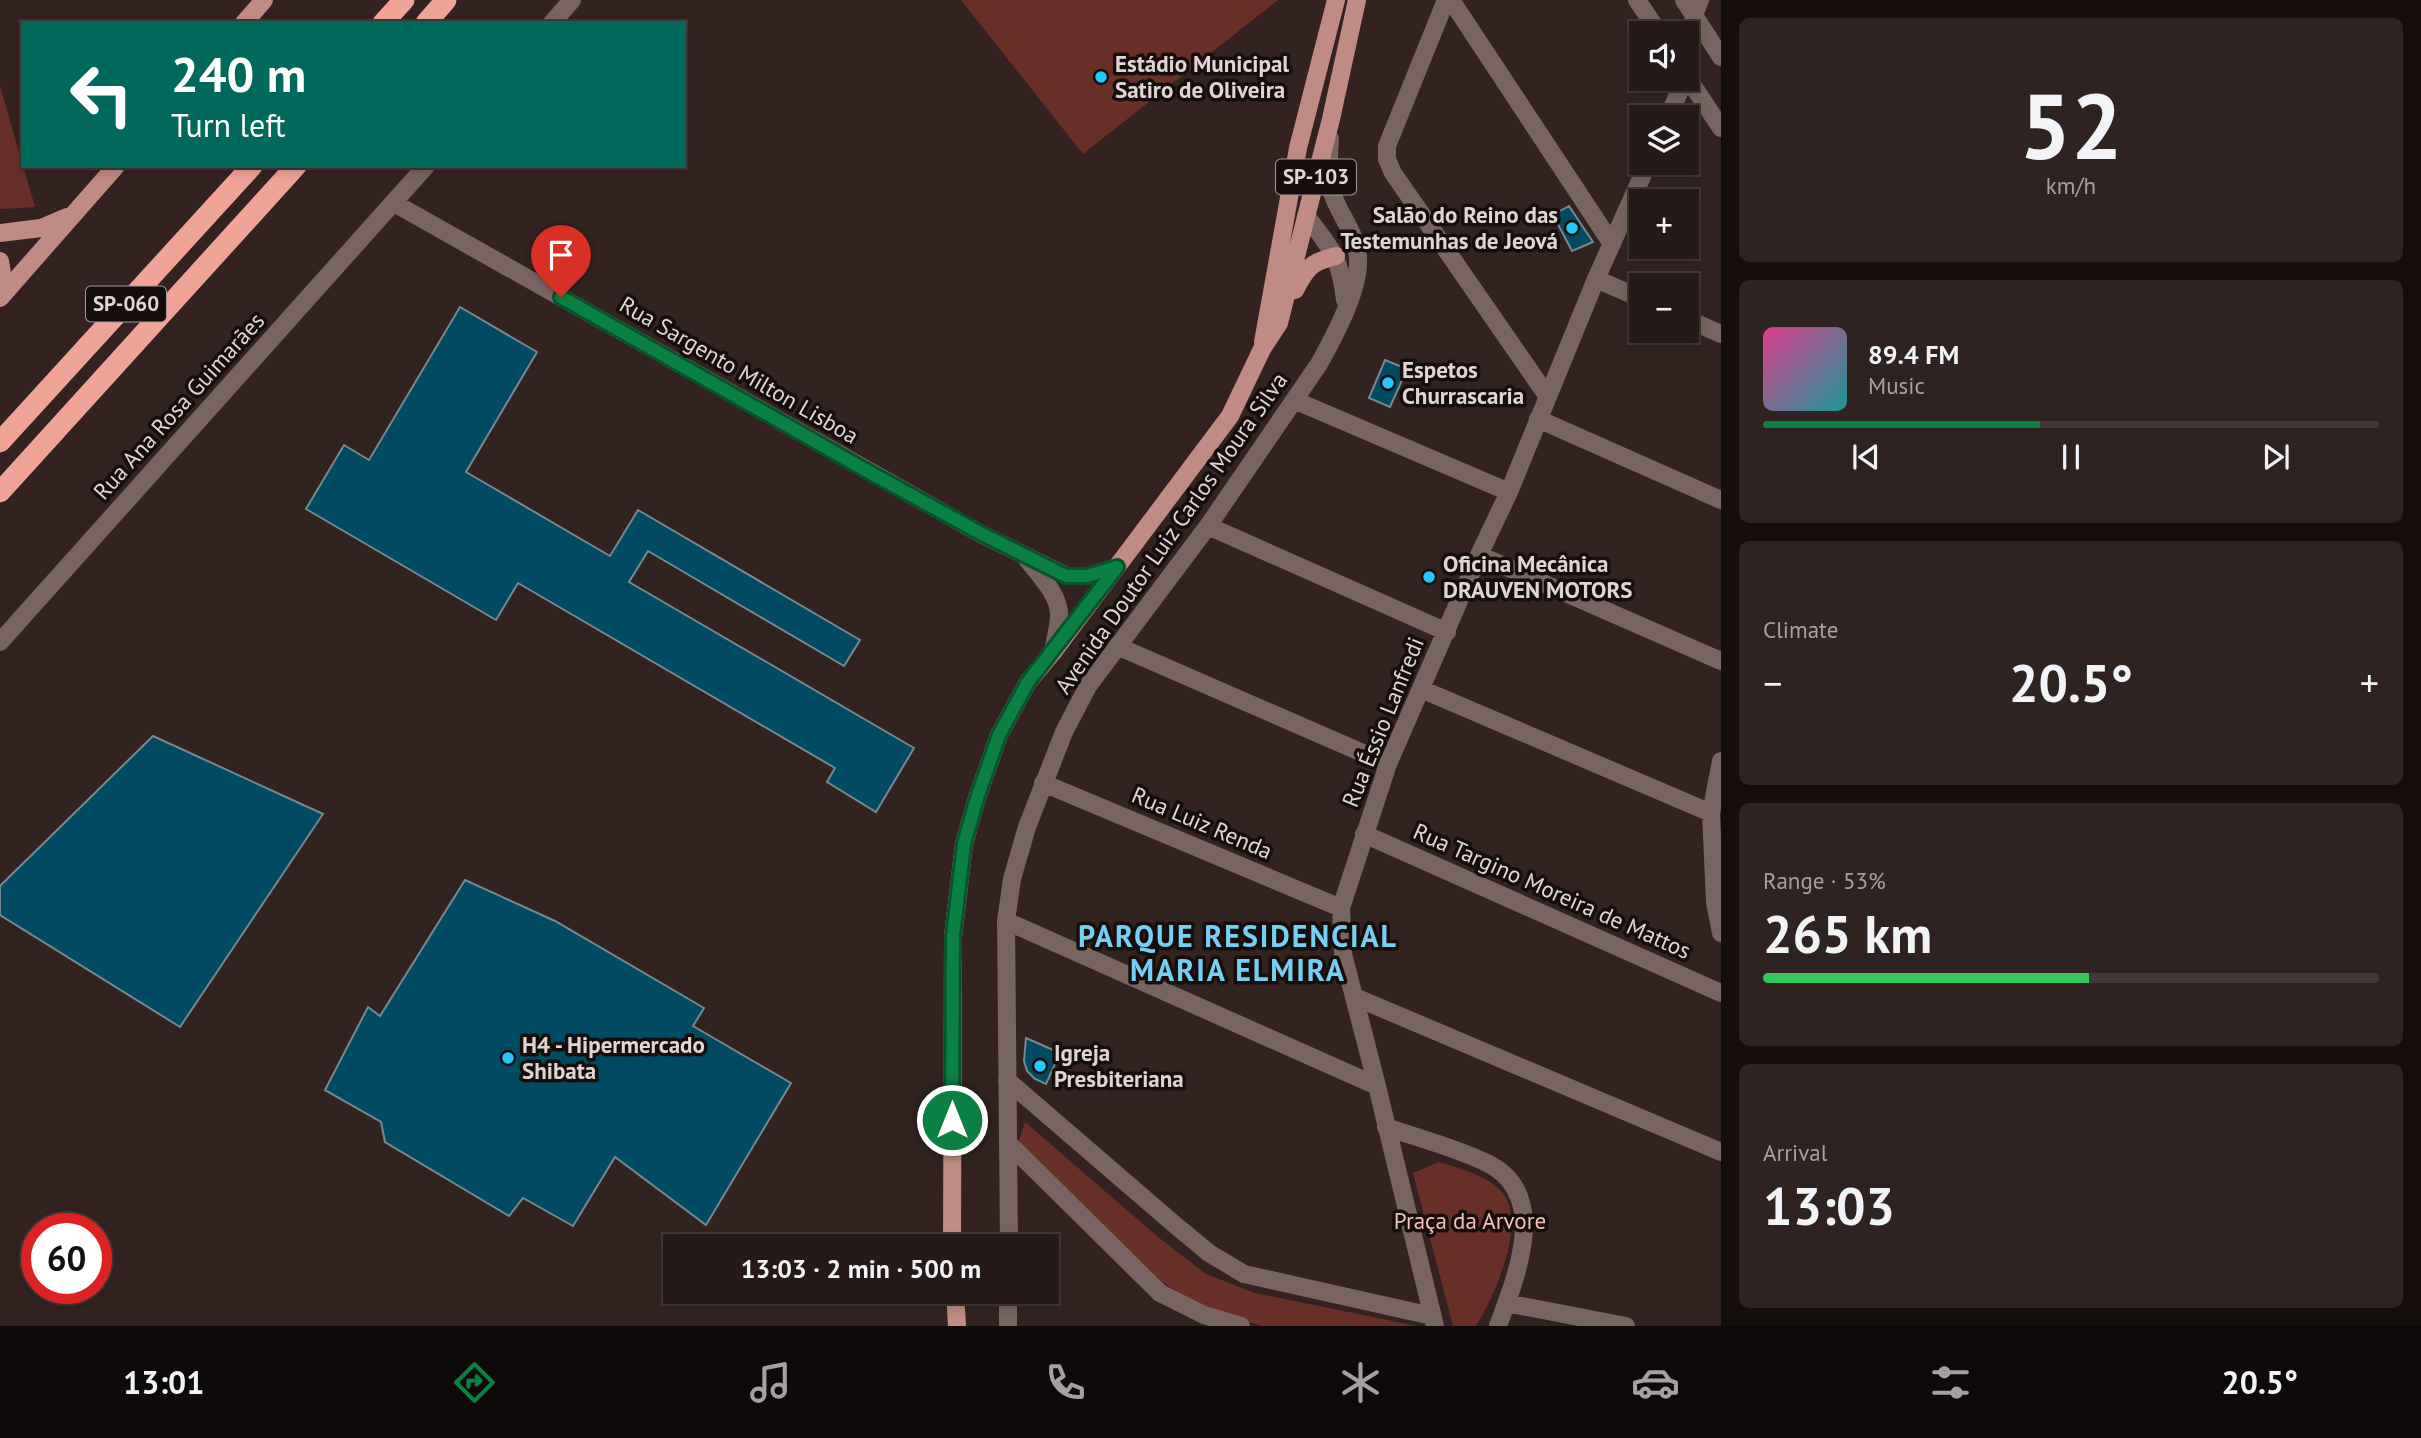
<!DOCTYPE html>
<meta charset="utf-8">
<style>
:root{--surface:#261a18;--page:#2e2321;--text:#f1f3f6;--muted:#a4a1a2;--line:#423837;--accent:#0b8043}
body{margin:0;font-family:"PT Sans",sans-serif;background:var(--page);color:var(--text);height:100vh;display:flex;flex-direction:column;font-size:26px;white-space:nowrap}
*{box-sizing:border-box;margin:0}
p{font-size:23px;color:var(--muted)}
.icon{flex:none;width:38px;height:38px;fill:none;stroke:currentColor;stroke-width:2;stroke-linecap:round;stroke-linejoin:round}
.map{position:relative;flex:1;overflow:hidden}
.sheet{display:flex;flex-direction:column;gap:18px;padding:18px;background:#150e0d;width:700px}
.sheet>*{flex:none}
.hud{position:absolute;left:21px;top:21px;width:665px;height:147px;border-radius:0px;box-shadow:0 4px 10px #0003,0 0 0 2px var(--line);background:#00695c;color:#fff;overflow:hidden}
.tools{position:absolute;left:1629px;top:21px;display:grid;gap:14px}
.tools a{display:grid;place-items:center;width:70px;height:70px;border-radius:0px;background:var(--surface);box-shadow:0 4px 10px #0003,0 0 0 2px var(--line);font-size:35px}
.speed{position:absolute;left:21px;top:1213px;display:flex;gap:14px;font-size:35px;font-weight:700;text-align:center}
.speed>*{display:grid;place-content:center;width:91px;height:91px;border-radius:50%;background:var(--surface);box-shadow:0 4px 10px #0003,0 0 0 2px var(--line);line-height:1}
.speed .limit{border:10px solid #d22;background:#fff;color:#111}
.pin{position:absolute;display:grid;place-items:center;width:60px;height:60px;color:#fff;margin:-72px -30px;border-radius:50% 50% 50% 0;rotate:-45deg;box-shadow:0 0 7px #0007}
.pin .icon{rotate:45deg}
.me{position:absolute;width:77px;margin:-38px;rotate:0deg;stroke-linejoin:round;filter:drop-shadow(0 0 5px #0008)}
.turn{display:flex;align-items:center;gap:24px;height:147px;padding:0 35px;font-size:32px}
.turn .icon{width:91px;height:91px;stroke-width:2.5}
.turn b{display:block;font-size:49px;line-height:60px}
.big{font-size:52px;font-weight:700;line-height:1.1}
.sheet .tile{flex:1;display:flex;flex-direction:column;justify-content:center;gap:10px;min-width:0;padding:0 24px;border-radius:10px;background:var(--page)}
.sheet .dial{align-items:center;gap:0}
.dial b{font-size:91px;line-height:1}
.song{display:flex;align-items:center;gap:21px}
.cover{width:84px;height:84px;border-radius:10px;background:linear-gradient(135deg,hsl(330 70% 55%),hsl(180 70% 35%))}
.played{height:7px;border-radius:4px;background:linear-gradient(90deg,var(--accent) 45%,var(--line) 45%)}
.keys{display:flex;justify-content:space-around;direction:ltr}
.heat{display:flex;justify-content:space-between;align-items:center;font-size:38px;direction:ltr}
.charge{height:10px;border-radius:5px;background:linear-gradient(90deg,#34c759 53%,var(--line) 0)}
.trip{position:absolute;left:663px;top:1234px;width:396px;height:70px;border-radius:0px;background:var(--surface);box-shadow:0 4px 10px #0003,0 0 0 2px var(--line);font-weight:700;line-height:70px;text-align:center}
.menu{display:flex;height:112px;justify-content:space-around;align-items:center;background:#0f0a0a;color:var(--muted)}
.menu .icon{width:49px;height:49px}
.menu .selected{color:var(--accent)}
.menu b{font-size:32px;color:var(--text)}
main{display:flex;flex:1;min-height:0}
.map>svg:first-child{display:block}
.green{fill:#693028}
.building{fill:#004b62;stroke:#768890;stroke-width:2}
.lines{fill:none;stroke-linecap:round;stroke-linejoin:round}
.minor{stroke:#786562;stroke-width:18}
.major{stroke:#c08b82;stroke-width:18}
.highway{stroke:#f0a497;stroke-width:21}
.route-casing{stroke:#07532c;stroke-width:18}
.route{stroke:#0b8043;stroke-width:12}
.poi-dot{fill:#23c9fe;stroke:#150e0d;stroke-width:2.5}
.labels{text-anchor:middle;stroke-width:7;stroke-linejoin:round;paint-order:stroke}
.shield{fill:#150e0d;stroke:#a39998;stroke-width:2}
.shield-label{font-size:21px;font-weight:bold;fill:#e0d5d3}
.poi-label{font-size:23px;font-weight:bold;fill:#e0d5d3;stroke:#150e0d;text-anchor:start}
.street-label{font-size:23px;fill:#e0d5d3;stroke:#150e0d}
.park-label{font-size:23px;fill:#f5c1b8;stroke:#150e0d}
.district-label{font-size:30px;font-weight:bold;letter-spacing:2px;fill:#76d0f4;stroke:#150e0d}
</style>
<main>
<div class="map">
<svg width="1721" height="1326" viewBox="0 0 1721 1326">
<rect width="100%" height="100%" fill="#322320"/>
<path class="green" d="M961,0H1278L1083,154Z
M0,86L35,207L0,209Z
M1025,1122L1158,1237L1206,1274L1255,1293L1417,1326H1262L1204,1309L1161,1281L1018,1144Z
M1439,1162C1460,1169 1487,1175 1502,1192C1528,1223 1494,1297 1476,1326H1453L1413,1173Z"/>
<path class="building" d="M1569,206L1593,242L1572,251L1553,215Z
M460,307L537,352L466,472L610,556L638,510L860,640L844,666L648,551L629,582L914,748L876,812L827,782L835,768L518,583L496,620L306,509L344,445L369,460Z
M1385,360L1407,369L1390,407L1369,398Z
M153,736L323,814L180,1027L0,915V886Z
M465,880L555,921L704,1008L693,1026L791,1083L706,1225L615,1157L573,1226L523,1198L509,1216L385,1142L381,1122L325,1090L368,1007L380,1016Z
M1026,1038L1060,1053L1046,1084L1035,1079L1027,1071L1024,1061Z"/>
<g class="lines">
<path class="minor" d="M1446,0L1387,146V159L1393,173L1548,397
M1451,0L1612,244
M1637,0L1659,33
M1684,0L1721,57
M552,23L572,0
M1687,72L1694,15L1700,0
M1687,77L1721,128
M1668,117L1685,79
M394,203L981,534L1067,576H1087L1117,567
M1306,216C1332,249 1340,257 1345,300
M1596,279L1642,299
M1687,319L1721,334
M1294,400L1509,492
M1538,419L1721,500
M1208,526L1447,632
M1479,555L1721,661
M1027,559C1039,575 1061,596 1059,618C1058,629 1055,641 1053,652
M0,642L426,166
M1117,646L1388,764
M1421,689L1711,813
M1721,761L1711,813L1715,902L1721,933
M1043,783L1341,908
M1364,834L1721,993
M1006,921L1377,1086
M1355,997L1721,1152
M1007,1080L1174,1224L1209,1253L1244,1274L1432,1316
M1386,1127C1418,1138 1457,1148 1487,1163C1551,1194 1516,1277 1498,1326
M1009,1144L1160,1293L1204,1315L1241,1326
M1009,1246L1006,921L1012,879L1027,827L1064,732L1088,686L1208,526L1319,364C1334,337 1360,289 1358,258C1357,236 1342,218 1334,198C1326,179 1329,159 1330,139
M1506,1303L1626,1326
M1008,1326V1292
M1435,1326L1377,1086L1343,954L1341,908L1388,764L1479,555L1509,492L1596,279L1648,163"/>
<path class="major" d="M244,23L264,0
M0,233L41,228L67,217
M0,261L3,280L0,294
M1295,290C1307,267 1311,262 1336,256
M0,298L116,166
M1263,342L1298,148L1336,0
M952,1246L953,936L964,844L977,798L999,735L1028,682L1053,652L1230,416L1262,349L1279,323L1331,119L1357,0
M955,1292L957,1326"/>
<path class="highway" d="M383,23L404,0
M426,23L446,0
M0,442L252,166
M0,492L296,166"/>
</g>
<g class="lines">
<defs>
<path id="route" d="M561,297L869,472L982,534L1066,576H1087L1117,567L1028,682L999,735L977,798L964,844L953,936L952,1120"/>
</defs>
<use href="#route" class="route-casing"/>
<use href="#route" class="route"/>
</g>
<g class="poi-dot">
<circle cx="1101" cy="77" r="7"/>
<circle cx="1572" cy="228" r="7"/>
<circle cx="1388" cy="383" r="7"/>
<circle cx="1429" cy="577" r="7"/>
<circle cx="508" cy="1058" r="7"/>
<circle cx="1040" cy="1066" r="7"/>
</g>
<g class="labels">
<g class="shield">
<rect x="1276" y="159.5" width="80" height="35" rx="5"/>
<rect x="86" y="286.5" width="80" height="35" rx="5"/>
</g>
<g class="shield-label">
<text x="1316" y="184">SP-103</text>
<text x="126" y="311">SP-060</text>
</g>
<g class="poi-label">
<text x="1115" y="72">Estádio Municipal<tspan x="1115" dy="26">Satiro de Oliveira</tspan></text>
<text x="1558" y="223" text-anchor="end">Salão do Reino das<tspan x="1558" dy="26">Testemunhas de Jeová</tspan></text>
<text x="1402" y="378">Espetos<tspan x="1402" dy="26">Churrascaria</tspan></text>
<text x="1443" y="572">Oficina Mecânica<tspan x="1443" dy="26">DRAUVEN MOTORS</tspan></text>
<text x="522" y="1053">H4 - Hipermercado<tspan x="522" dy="26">Shibata</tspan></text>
<text x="1054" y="1061">Igreja<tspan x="1054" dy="26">Presbiteriana</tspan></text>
</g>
<g class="street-label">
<text transform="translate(739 370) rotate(30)" y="8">Rua Sargento Milton Lisboa</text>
<text transform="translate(179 406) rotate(-48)" y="8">Rua Ana Rosa Guimarães</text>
<text transform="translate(1171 533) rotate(-55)" y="8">Avenida Doutor Luiz Carlos Moura Silva</text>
<text transform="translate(1383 722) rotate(-68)" y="8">Rua Éssio Lanfredi</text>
<text transform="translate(1202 823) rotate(23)" y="8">Rua Luiz Renda</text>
<text transform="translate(1552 891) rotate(24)" y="8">Rua Targino Moreira de Mattos</text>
</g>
<g class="park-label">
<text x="1470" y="1229">Praça da Arvore</text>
</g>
<g class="district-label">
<text x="1238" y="947">PARQUE RESIDENCIAL<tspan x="1238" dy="34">MARIA ELMIRA</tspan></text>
</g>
</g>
</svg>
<div class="tools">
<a><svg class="icon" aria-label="sound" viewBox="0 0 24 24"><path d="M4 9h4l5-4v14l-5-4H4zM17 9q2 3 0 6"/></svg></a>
<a><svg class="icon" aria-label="layers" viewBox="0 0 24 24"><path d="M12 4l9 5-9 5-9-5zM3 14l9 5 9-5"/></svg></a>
<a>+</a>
<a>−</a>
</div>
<div class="speed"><div class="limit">60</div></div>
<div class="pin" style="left:561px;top:297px;background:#d93025"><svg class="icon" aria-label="arrive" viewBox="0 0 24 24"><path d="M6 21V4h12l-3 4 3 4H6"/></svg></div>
<svg class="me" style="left:952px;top:1120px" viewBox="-20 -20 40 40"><circle r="17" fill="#0b8043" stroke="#fff" stroke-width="3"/><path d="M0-11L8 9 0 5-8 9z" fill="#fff"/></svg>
<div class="trip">13:03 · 2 min · 500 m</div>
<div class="hud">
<div class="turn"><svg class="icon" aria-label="left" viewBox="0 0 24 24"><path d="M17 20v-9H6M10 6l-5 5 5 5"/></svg><div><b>240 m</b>Turn left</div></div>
</div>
</div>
<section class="sheet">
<div class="tile dial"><b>52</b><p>km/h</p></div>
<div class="tile">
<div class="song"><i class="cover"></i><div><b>89.4 FM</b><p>Music</p></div></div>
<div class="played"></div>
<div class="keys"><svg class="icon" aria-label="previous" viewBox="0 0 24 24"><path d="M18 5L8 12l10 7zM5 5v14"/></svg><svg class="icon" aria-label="pause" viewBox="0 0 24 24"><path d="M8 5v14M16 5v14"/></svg><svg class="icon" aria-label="next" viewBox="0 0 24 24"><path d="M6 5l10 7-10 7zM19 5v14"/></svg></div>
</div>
<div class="tile"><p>Climate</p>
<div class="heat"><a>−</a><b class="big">20.5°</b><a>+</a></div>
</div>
<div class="tile"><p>Range · 53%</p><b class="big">265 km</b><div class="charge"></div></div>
<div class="tile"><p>Arrival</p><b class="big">13:03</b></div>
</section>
</main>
<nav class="menu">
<b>13:01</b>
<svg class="icon selected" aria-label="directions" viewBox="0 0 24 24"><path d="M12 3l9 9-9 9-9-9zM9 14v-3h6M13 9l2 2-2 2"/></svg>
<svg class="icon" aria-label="music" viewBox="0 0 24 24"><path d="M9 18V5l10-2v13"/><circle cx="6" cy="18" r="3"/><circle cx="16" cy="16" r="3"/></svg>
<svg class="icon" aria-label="phone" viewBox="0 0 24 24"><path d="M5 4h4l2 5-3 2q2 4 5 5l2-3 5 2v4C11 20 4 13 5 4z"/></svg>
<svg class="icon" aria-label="climate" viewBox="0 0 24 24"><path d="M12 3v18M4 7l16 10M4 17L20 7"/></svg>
<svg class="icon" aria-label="car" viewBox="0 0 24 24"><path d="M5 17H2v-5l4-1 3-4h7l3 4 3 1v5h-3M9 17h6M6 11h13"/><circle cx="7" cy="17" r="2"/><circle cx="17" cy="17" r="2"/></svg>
<svg class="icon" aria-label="filters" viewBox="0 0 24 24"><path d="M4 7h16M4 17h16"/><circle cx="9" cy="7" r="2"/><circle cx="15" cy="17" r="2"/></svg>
<b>20.5°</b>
</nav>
